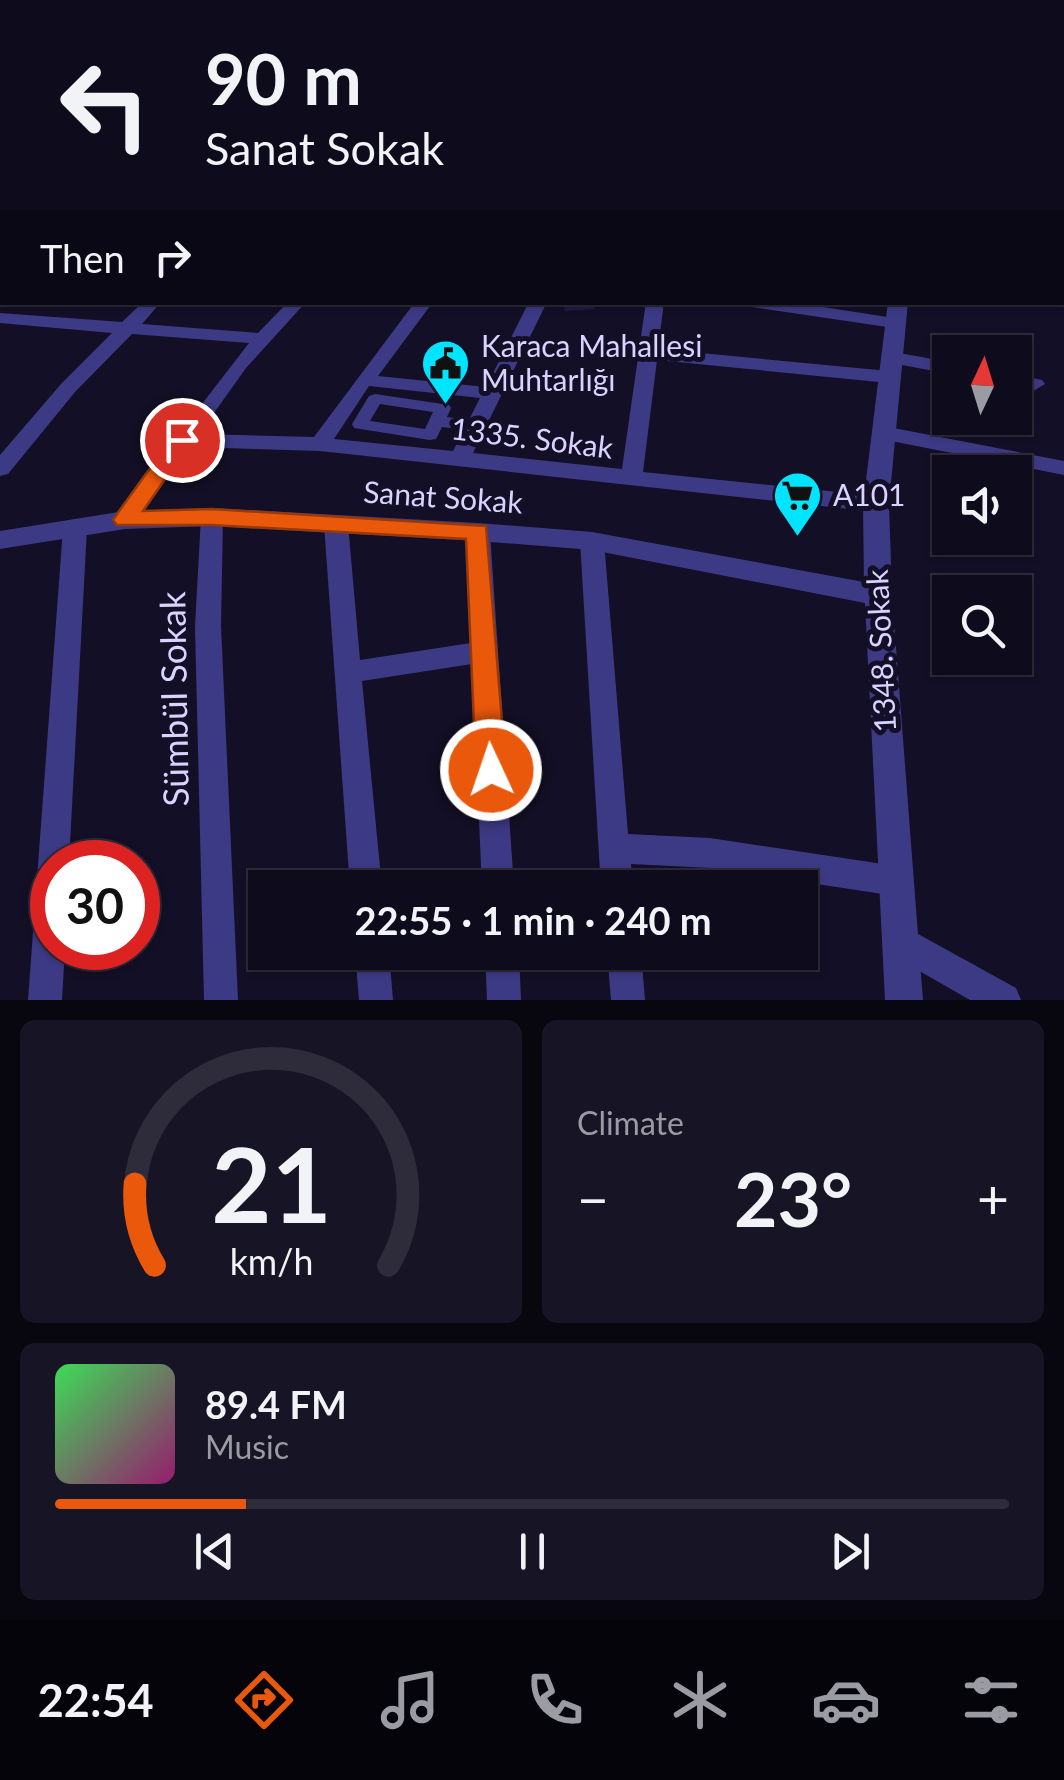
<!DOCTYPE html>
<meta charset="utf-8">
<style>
:root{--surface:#0e0b1c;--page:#171425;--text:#f1f3f6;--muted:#9b9ba3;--line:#2e2b3b;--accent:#ea580c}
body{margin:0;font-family:Lato,sans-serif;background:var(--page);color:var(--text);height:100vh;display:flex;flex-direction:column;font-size:38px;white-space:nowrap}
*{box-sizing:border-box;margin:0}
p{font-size:32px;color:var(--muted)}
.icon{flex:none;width:55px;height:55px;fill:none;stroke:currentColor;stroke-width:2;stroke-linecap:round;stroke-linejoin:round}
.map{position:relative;height:1000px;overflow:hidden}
.sheet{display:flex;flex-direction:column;gap:20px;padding:20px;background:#08060f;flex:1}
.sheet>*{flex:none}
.banner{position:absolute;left:0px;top:0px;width:1065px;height:305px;box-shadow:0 2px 8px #0004,0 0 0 2px var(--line);background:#0e0b1c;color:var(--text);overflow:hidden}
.needle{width:65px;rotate:4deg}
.buttons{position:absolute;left:932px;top:335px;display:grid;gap:20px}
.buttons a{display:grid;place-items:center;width:100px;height:100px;border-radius:0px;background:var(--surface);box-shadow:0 2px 8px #0004,0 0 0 2px var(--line);font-size:50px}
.speed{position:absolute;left:30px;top:840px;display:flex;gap:20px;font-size:50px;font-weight:700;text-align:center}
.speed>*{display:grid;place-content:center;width:130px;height:130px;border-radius:50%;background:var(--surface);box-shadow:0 2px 8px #0004,0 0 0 2px var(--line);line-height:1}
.speed .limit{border:15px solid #d22;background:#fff;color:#111}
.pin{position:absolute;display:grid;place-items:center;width:85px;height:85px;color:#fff;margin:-42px;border:5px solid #fff;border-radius:50%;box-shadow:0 2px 10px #0007}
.me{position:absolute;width:110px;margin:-55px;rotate:357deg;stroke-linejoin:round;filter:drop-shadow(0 0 8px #0008)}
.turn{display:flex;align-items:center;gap:35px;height:210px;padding:0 40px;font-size:45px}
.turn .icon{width:130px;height:130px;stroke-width:2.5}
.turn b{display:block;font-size:70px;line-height:85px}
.then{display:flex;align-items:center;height:95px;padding:0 40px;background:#0003;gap:20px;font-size:38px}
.big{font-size:75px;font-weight:700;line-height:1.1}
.sheet .widget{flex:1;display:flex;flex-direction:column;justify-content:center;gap:15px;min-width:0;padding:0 35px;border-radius:15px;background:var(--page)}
.sheet .dial{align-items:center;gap:0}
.dial svg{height:260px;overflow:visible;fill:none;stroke:var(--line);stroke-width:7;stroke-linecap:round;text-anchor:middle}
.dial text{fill:var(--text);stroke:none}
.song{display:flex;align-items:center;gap:30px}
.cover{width:120px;height:120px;border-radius:15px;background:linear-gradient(135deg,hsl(130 70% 55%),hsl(320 70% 35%))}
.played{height:10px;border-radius:5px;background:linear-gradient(90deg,var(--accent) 20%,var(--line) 20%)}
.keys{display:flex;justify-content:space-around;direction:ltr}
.heat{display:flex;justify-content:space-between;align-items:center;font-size:55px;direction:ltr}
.sheet .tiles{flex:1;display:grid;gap:20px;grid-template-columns:1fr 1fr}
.widget:last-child{grid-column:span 2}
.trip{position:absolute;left:248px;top:870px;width:570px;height:100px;border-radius:0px;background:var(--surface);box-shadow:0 2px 8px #0004,0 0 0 2px var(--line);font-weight:700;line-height:100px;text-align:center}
.menu{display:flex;height:160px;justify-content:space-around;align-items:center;background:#06040b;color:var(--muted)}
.menu .icon{width:70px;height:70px}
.menu .active{color:var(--accent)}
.menu b{font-size:45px;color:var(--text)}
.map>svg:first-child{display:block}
.building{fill:#241b47}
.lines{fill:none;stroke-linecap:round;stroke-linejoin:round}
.pedestrian{fill:#3d3a85;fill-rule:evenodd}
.minor{fill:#3d3a85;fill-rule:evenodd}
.tertiary{fill:#3d3a85;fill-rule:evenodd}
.primary{fill:#c25bff;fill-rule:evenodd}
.route{fill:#ea580c;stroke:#983908;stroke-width:2.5}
.labels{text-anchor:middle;stroke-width:10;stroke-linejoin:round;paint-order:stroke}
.poi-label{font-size:30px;fill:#d9d4ff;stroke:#130f26;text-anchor:start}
.street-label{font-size:30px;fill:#d9d4ff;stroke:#130f26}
.near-street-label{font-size:35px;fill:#d9d4ff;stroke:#130f26}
</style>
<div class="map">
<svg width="1064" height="1000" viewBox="0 0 1064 1000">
<rect width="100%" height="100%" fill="#130f26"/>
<path class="building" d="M563,302H593L595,309L565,311Z"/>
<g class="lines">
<path class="pedestrian" d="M375,394L449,405L451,408L447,417L477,421L485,426L477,431L442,427L436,439L430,440L354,428L352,424L369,396ZM380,404L433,412L425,429L370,421Z"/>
<path class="minor" d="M184,0H195L196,2H186Z
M236,0H300L235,2Z
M482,0H492V2H482Z
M547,0H557V2H547Z
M612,0H622V2H612Z
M683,0H694L695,2H685Z
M918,0H931L932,2H920Z
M1062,12H1064V19H1062Z
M1062,73H1064V82L1062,81Z
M1062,100L1064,101V109L1062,108Z
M1062,173H1064V181H1062Z
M143,302H161L142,324L258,333L288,302H306L246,368L199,434L314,437L415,302H433L378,376L486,387L529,302H547L473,453L622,469L646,302H664L658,349L889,371L899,377L889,383L657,360L643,472L876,496L887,504L876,512L320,451L189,447L133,526H117L114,520L117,514L249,343L132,334L75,392L8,474L0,476V455L61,384L112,333L0,323V313L122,322ZM369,386L480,398L453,451L334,439Z
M744,302H791L894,318L903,323L894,328L752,307Z
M893,352L950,362V374L886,362L883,358Z
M1015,374L1042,380L1045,384L1035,390L1015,386Z
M883,426L1064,461V475L876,438L873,433Z
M212,509L223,517L221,626L238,1000H204L195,626L201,517Z
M336,516L348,524L360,660L471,643L466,532L478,524L490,532L514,888H482L472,664L362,681L382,888H350L324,524Z
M75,520L87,528L69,862H52V948H65L62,1000H28L63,528Z
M592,533L600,535L604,541L628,834L710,838L896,866L907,870L912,881L907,892L896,896L710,868L631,864L633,888H601L580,541L584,535Z
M900,924L1016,988L1021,1000H970L888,953L883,941L888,929Z
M355,952H389L393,1000H359Z
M485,952H519L521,1000H487Z
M607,952H641L645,1000H611Z"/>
<path class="tertiary" d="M217,0H230L232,2H219Z
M1064,50V58L1062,59V51Z
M888,302H908L889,504L892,595L923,1000H885L865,603L592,550L478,541L212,526L125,529L0,549V531L125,511L212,508L478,523L592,532L864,582L863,504Z"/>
<path class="primary" d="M2,29V37L0,38V30Z"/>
</g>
<path class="route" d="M182,433L192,440L143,511L212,509L486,526L506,770L501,779L491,783L481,779L476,770L466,539L212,525H117L113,520L117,514L174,435Z"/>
<defs>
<symbol id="civic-pin" viewBox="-11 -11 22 30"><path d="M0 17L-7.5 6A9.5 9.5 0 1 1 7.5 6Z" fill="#00e5ff" stroke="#130f26"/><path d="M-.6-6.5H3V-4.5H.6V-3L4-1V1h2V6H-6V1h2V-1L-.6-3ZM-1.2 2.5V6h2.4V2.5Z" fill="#111"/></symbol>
<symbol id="supermarket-pin" viewBox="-11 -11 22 30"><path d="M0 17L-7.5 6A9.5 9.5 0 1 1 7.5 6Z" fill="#00e5ff" stroke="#130f26"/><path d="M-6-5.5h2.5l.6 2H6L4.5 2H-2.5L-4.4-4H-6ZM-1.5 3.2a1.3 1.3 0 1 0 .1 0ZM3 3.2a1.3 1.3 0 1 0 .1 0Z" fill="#111"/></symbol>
</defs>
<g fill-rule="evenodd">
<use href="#civic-pin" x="418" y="336" width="55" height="75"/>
<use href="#supermarket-pin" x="770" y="468" width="55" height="75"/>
</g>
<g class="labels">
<g class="poi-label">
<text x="481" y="357">Karaca Mahallesi<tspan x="481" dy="34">Muhtarlığı</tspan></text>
<text x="833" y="506">A101</text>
</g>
<g class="street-label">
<text transform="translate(532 439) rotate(7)" y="10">1335. Sokak</text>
<text transform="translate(443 498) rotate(4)" y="10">Sanat Sokak</text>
<text transform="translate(882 651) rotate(-93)" y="10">1348. Sokak</text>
</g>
<g class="near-street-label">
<text transform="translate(175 699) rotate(-91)" y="12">Sümbül Sokak</text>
</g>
</g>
</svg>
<div class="buttons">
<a><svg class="needle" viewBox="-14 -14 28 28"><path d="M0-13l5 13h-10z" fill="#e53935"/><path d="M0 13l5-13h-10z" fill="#9b9ba3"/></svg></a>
<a><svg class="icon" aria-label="sound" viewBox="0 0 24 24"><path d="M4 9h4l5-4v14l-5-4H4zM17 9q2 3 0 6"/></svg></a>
<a><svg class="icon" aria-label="search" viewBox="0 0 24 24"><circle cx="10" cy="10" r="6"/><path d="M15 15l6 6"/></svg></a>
</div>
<div class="speed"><div class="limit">30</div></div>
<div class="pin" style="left:182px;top:440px;background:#d93025"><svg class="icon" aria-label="arrive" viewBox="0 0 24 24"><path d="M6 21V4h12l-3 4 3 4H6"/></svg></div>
<svg class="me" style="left:491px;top:770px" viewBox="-20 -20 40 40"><circle r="17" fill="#ea580c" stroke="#fff" stroke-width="3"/><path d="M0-11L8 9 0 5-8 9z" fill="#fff"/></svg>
<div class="trip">22:55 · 1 min · 240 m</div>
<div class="banner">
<div class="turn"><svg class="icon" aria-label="left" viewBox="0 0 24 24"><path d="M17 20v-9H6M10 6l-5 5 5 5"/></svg><div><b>90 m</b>Sanat Sokak</div></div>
<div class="then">Then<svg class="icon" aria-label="right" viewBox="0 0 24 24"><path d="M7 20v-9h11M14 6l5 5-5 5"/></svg></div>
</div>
</div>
<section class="sheet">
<div class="tiles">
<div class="widget dial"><svg viewBox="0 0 100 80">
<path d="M14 69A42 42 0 1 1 86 69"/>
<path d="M14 69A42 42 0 0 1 8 44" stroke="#ea580c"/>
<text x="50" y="56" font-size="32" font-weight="700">21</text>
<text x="50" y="72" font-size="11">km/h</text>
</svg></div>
<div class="widget"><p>Climate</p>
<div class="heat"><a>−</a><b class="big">23°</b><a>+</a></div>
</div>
<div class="widget">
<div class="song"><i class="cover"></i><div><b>89.4 FM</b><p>Music</p></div></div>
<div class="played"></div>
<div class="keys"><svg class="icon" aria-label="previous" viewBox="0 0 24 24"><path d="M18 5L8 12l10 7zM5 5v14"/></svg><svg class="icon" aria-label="pause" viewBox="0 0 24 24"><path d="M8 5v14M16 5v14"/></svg><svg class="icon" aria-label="next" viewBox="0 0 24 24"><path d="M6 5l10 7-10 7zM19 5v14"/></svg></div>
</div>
</div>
</section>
<nav class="menu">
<b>22:54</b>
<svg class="icon active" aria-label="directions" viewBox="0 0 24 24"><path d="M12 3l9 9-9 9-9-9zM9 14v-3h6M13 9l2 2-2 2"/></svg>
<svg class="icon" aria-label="music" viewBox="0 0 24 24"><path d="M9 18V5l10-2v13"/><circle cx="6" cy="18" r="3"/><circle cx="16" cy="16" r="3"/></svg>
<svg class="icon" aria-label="phone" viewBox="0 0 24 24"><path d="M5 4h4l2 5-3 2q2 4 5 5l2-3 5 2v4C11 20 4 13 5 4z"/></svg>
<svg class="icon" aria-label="climate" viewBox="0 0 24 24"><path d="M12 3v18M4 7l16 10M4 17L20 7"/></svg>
<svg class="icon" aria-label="car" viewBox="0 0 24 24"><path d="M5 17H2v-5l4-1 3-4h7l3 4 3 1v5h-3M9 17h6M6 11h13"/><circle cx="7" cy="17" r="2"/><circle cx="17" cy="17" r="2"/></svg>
<svg class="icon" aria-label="filters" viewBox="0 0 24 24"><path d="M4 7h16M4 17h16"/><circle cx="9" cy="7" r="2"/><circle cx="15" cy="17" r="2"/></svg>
</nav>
